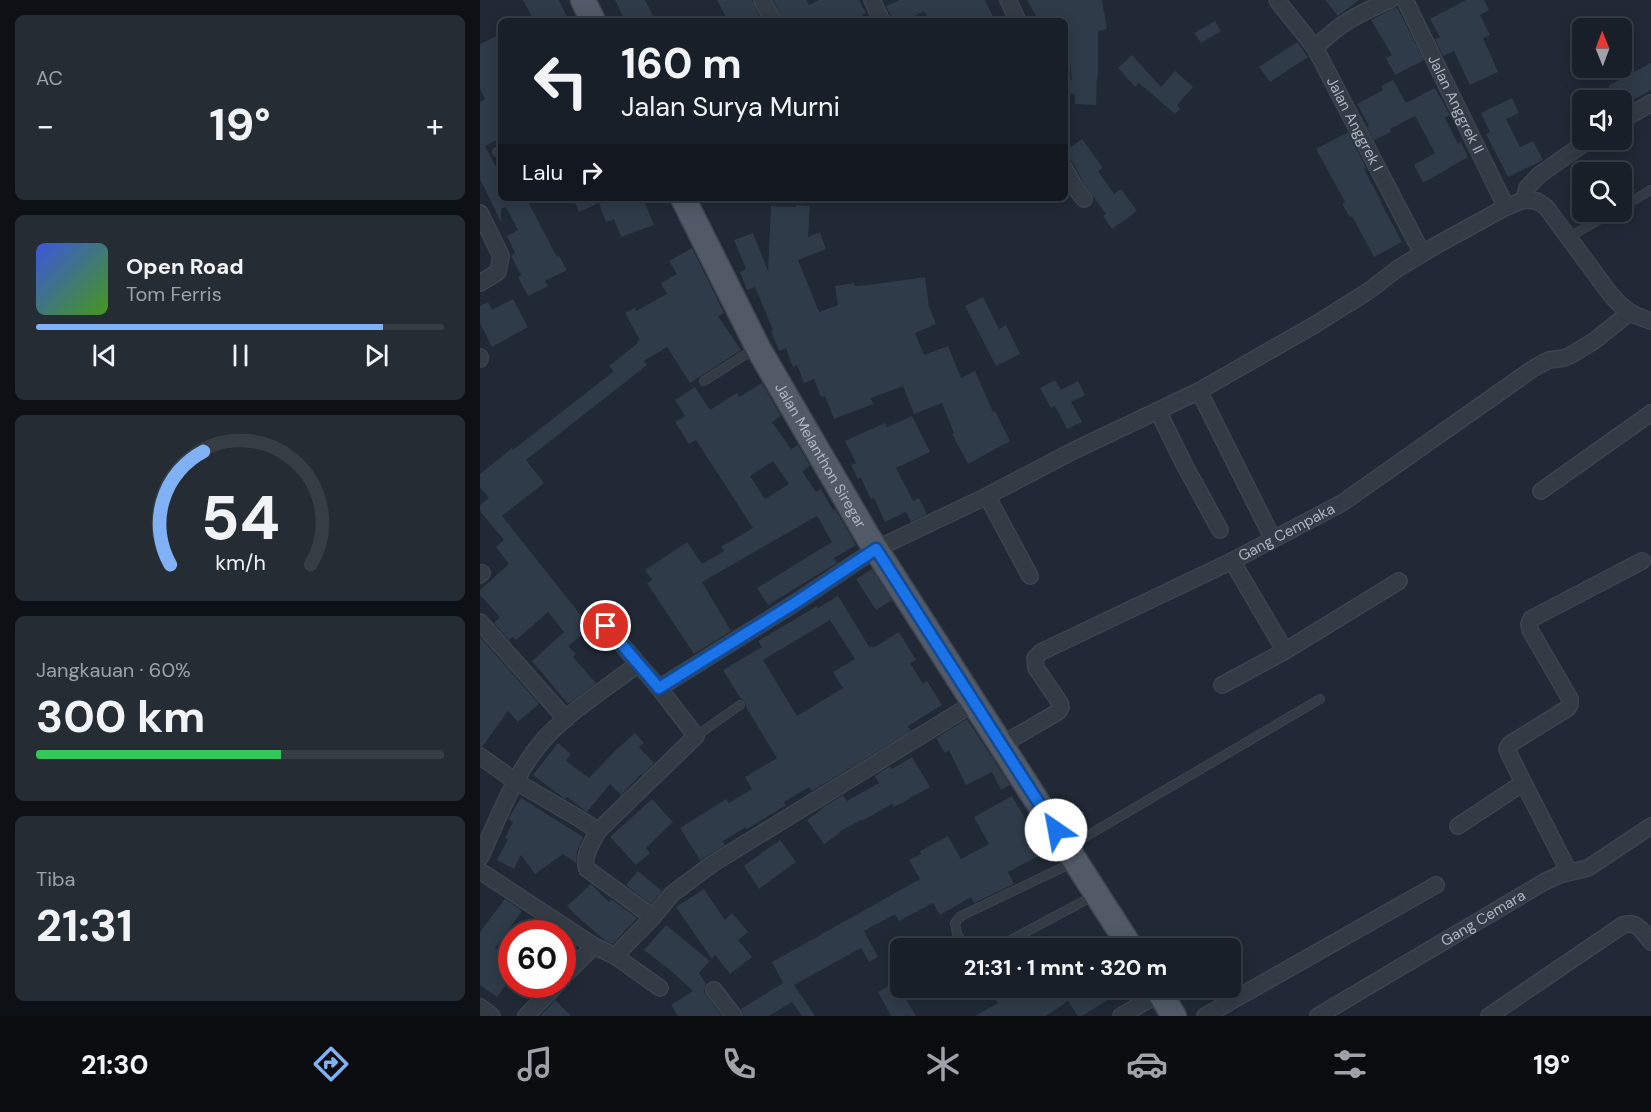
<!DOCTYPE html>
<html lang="id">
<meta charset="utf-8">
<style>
:root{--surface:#181f28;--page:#252c34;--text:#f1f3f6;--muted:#9fa2a8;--line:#363d45;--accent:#80b1f4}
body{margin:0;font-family:"DM Sans",sans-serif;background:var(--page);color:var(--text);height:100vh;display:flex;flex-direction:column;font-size:22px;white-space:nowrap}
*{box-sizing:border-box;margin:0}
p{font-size:20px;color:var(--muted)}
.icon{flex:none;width:33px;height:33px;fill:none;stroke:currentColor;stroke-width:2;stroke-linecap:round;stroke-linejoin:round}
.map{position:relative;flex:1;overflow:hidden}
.drawer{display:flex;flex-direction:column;gap:15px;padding:15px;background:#0d1116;width:480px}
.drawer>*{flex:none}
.guide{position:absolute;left:18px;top:18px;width:570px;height:183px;border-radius:9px;box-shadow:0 3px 15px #0003,0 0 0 2px var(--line);background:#181f28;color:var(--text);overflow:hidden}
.needle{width:39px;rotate:359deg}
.fabs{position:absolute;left:1092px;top:18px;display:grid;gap:12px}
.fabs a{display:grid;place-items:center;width:60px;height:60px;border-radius:9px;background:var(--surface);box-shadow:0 3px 15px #0003,0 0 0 2px var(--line);font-size:30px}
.speed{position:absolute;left:18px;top:920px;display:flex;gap:12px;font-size:30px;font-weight:700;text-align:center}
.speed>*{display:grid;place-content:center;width:78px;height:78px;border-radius:50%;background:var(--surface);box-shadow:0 3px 15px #0003,0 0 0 2px var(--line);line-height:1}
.speed .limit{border:9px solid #d22;background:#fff;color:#111}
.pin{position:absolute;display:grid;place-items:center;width:51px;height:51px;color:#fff;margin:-26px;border:3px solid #fff;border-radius:50%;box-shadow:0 2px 6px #0007}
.me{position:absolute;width:66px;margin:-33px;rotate:327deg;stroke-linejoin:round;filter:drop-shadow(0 0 4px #0008)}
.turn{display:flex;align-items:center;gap:21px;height:126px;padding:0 24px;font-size:27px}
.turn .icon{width:78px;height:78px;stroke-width:2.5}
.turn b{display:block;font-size:42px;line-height:51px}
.then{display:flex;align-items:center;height:57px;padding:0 24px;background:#0003;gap:12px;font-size:22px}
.big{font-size:45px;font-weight:700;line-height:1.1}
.drawer .tile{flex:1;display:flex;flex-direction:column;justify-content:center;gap:9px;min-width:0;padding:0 21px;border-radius:9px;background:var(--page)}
.drawer .dial{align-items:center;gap:0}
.dial svg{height:156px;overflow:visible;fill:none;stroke:var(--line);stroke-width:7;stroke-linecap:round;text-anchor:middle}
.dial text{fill:var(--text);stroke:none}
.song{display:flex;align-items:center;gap:18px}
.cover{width:72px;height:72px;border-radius:9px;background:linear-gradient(135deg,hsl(230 70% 55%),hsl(100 70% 35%))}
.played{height:6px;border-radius:3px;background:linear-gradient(90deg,var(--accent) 85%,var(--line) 85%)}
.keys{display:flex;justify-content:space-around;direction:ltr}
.heat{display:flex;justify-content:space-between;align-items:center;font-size:33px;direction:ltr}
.charge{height:9px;border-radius:4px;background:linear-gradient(90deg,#34c759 60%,var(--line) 0)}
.trip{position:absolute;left:410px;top:938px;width:351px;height:60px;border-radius:9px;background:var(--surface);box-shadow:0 3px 15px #0003,0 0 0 2px var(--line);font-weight:700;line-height:60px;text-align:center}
.menu{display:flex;height:96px;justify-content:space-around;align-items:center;background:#0a0c10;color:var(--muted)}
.menu .icon{width:42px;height:42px}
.menu .selected{color:var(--accent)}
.menu b{font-size:27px;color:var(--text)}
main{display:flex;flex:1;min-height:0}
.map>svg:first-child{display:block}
.building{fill:#2f3b49;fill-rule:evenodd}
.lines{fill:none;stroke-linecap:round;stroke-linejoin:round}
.lane-casing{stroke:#3c444f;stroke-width:10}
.street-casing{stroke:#3c444f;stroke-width:18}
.primary-casing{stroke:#3c444f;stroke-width:27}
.lane{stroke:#333b45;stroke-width:8}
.street{stroke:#333b45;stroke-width:15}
.primary{stroke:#515a66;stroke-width:24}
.route-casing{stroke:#114b97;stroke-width:15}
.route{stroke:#1a73e8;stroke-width:10}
.labels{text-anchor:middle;stroke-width:6;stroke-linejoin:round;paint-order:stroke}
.street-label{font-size:15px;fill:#adb6c3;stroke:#18202a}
</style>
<main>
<section class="drawer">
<div class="tile"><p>AC</p>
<div class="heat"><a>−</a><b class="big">19°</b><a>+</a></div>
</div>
<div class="tile">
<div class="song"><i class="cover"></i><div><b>Open Road</b><p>Tom Ferris</p></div></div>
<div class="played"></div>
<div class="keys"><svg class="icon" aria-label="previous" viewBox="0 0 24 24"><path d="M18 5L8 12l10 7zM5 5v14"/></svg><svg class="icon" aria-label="pause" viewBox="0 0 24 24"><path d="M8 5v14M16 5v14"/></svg><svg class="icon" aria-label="next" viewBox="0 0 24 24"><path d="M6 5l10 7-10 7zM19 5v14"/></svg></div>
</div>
<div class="tile dial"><svg viewBox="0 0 100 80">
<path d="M14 69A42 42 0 1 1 86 69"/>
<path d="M14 69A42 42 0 0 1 31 11" stroke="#80b1f4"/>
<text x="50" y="56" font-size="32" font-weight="700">54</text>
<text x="50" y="72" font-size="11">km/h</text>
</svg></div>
<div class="tile"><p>Jangkauan · 60%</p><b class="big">300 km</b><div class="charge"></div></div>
<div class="tile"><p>Tiba</p><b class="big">21:31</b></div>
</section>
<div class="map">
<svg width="1171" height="1016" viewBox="0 0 1171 1016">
<rect width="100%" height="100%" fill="#202935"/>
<path class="building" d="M43,0H79L89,21H54Z
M135,0H165L176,21H145Z
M237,0H272L282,21H248Z
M293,0H326L329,5L339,0H379L386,13L382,15L385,21H303Z
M420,0H505L515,21H449L444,11L424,21H413L406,6Z
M547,0H622L627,29L618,31V77H617L616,105L595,104V94H585V79L592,80L587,39H585V21H559Z
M845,0H879L858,16Z
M986,0H1004L1009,10L1000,15L1010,35L1003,38L1018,72L990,85L974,51L963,56L955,39L960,37L950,19Z
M917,7L944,60L915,75L906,58L912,55L891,20Z
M735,21L741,31L721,43L714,33Z
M21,34V138L5,146L16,167L21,164V198H46L77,257L79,256L87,270L65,281L68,286L48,296L38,277L41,275L31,256L35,253L27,236L38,230L26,207L21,209V222L0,179V102L5,99L0,89V44Z
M817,42L828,57L790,82L779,67Z
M652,55L681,87L695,71L713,87L697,105L700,109L695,114L659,83L655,87L638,68Z
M1171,63V90L1142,106V100H1136L1128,86Z
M913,80L926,103L955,88L970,115L965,118L978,144L981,142L988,157L943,183L934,165L955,153L935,116L910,129L911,132L894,140L887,127L889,126L877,104L903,90L901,86Z
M1032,98L1039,113L1026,119L1040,147L1053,141L1063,160L1028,177L1006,134L1010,132L1001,113Z
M868,132L886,168L884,169L901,201H900L922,242L894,257L872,216L870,217L862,204L865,202L836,149Z
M602,139L623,168L618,171L634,194L641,189L657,211L632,229L623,216L626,214L604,184L594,164L590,160L585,159V151Z
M93,198H163L174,225L141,237L134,219L126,222L119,203L99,212Z
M316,205L330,206L328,237L340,232L346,249L318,260L339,312L358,305L355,286L374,283L375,286L388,285L445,277L449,307L456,324L435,333L444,355L468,346L481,378L495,371L513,412L515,411L530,441L488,464L472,434L474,433L462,403L434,414L423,386L391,398L393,404L354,419L345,396L341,397L334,379L324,383L317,365L313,367L306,348L299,351L291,331L293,330L275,287L267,290L260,272L266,269L254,240L273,233L288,271L291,206L316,207Z
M212,248L244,313L238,316L261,350L210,383L187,347L164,361L167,365L46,460L64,483L22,516L111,628L88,646L96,654L93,657L116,683L88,704L52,661L84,632L68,612L36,640L33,637L29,640L14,623L20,617L0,595V590L29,564L16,547L24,540L0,511V505L9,498L0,487V474L32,448L33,450L134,371L129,366L158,343L157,341L160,340L145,313L155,308L156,311L187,294L181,283L197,274L189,261Z
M503,297L519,329L526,325L540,354L516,366L485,306Z
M33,299L48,327L12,347L0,323V306L8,302L12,310Z
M575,380L581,390L598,381L605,395L591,402L602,422L587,429L575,406L571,408L560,388Z
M282,383L301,416L292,422L311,449L318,445L330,466L322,471L336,492L341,489L353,510L355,509L376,545L354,558L357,563L288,605L277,588L352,542L337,516L222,582L251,631L214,654L167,583L172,580L165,570L207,542L222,564L244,551L241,547L273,528L216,440L209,444L195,422L205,416L195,400L215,387L230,410L257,393L259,397ZM293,461L309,484L285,499L270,476Z
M432,416L450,452L416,468L433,501L439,498L447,514L431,522L426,512L405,522L394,498L391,499L381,478L378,479L371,465L376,463L365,441L405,423L407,427Z
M392,569L412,600L396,610L376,579Z
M358,596L390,648L392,646L393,648L419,632L436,660L430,663L443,684L447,681L462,705L428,726L431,731L332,791L329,787L304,802L306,805L267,829L266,827L243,841L245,845L220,860L200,828L246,799L249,803L272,789L265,777L297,758L266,707L265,702L261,699L243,670L282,647L278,641L337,606L338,608ZM350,620L375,659L353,672L363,688L317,716L283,660Z
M0,637L59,704L38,722L28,711L2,747L0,746Z
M487,719L530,785L521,790L512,772L486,785L469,750L465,753L456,738Z
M155,733L164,743L159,747L174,763L162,775L161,774L141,795L130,784L107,812L87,797L85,799L53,775L78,743L91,754L86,761L109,778L134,752Z
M432,757L450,787L414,807L412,804L382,821L381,820L359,832L360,833L344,844L327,820L342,809V808L363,795L367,801L399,783L395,776L410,766L412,769Z
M532,796L555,835L548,839L558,856L528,872L534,884L494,903L491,897L460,915L453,903L419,921L415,914L384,931L398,957L389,962L381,948L314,985L335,1016H322L312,1002L289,1016H264L261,1009L303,983L292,962L440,879L429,860L441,854L440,851L468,836L481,859L509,844L494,817Z
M41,798L103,837L97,851L96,863L83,854L55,874L41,855L34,869L17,860L28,839L25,838L33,822L28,819Z
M172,799L193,822L166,848L170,853L156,865L130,837Z
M300,840L316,862L279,889L264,866Z
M158,871L182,891L171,904L146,885Z
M111,884L129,902L131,899L157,918L133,944L126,941L100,919L87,906Z
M224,889L245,920L252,913L268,932L258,940L272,957L250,974L235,955L232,959L196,907Z
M25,899L42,911L15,948L32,960V977L17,997L0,985V932Z
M186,925L230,961L219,973L226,984L224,991L226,995L242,1016H198L191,1005L213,991L190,970L164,950Z
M82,937L97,946L82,963Z
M416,982L436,1016H411L398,992Z
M523,987H570L575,995L588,987H632L637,994L602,1016H598L588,1001L566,1016H495L518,1003L512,993Z
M75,1000L91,1016H60Z"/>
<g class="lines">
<defs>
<path id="lane" d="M17,152L21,150
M1142,207L1171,190
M1089,237L1133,212
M224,381L276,348
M216,736L260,705
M588,847L840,699
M486,948L477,934L475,923L481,916L592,863
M516,948L613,896"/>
<g id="street">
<path d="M282,0L293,21"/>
<path d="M392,0L402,21"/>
<path d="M528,0L538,21"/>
<path id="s1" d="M797,0L835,48L942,253"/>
<path id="s2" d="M925,0L1026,207"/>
<path d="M835,48C860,23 878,14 910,0"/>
<path d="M1142,120L1171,103"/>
<path d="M585,169L596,189L604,199"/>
<path d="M1044,200L1047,188L1059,175L1109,140"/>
<path d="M0,213L21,256L18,272L0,283"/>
<path d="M0,357V359"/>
<path d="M719,391L793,539"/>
<path d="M678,411L704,464L740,530"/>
<path d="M1061,491L1171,413"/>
<path d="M507,496L550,576"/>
<path d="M752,561L805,651"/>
<path d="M0,575L2,573"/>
<path d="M0,622L86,719"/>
<path d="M742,685L805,651L919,581"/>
<path d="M179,688L315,603L396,549L507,496L593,451L719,391L836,324L890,290L917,269L955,246L1026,207L1044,200L1057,201L1066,207L1131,295C1144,310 1152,315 1171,321"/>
<path id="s3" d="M521,745L578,712L581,707L580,703L556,668L555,658L561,652L752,561L862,503L1054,368L1069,360L1084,358L1091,355L1114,341L1149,313"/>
<path d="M0,756L35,781L105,822L118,831L216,736L179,688L126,626"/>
<path d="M978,826L1043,783"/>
<path d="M118,831C112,843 102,856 107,869L173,917"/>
<path d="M0,858C19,817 36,769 67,736C93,709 128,687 158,664"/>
<path d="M0,871L114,946L135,956L173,917L192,894L232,864L494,703"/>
<path d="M1089,872L1029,754L1027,749L1030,744L1088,708L1090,704V699L1050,630L1049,624L1051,619L1162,561"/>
<path d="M135,956L180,988"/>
<path d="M82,978L114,946"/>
<path d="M234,990L254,1016"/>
<path d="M0,1007L12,1016"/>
<path d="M46,1016L77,984"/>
<path d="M641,1016L680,993"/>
<path d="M725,1016L956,885"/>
<path id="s4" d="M838,1016L1064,882L1079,875L1108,868L1171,826"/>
<path d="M1009,1016L1143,925C1157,920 1163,932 1171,942"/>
</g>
<g id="primary">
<path d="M103,0L113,21"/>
<path id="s5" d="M203,198L278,348L388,537L651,948"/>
<path d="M676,987L694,1016"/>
</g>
</defs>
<use href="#lane" class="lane-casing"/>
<use href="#street" class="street-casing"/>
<use href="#primary" class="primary-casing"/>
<use href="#lane" class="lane"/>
<use href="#street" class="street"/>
<use href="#primary" class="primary"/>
</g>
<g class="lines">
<defs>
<path id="route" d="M126,626L179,688L315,603L396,549L576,830"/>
</defs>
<use href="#route" class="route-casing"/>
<use href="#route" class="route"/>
</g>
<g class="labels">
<g class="street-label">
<text dy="5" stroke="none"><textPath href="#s2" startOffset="116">Jalan Anggrek II</textPath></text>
<text dy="5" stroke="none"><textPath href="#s1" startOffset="147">Jalan Anggrek I</textPath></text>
<text dy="5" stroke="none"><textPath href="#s5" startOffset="292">Jalan Melanthon Siregar</textPath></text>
<text dy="5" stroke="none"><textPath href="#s3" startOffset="410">Gang Cempaka</textPath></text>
<text dy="5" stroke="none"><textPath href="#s4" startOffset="192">Gang Cemara</textPath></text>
</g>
</g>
</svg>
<div class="fabs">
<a><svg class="needle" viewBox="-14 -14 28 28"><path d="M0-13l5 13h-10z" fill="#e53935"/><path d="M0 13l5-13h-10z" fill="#9fa2a8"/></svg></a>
<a><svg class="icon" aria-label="sound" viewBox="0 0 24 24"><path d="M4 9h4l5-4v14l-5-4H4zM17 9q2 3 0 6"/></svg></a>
<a><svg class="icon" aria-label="search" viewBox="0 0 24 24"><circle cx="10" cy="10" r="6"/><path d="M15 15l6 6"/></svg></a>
</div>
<div class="speed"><div class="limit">60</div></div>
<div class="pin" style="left:126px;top:626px;background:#d93025"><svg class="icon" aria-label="arrive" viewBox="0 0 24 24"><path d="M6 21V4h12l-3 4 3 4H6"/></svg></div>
<svg class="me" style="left:576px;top:830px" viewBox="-20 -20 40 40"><circle r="19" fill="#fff"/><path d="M0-13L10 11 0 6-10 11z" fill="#1a73e8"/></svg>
<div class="trip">21:31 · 1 mnt · 320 m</div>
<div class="guide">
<div class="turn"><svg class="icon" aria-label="left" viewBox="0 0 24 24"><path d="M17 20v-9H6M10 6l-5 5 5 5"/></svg><div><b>160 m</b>Jalan Surya Murni</div></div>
<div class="then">Lalu<svg class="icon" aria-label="right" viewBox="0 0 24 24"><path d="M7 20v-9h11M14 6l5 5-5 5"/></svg></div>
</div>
</div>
</main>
<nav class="menu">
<b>21:30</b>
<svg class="icon selected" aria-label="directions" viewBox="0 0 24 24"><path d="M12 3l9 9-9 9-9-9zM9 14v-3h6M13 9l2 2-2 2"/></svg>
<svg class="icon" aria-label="music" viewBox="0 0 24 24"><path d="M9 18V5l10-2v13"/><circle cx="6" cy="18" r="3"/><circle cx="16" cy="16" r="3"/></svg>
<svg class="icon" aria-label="phone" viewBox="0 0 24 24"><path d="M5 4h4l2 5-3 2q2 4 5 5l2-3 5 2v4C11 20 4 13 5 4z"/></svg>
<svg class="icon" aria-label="climate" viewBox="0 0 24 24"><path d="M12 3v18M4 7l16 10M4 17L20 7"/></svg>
<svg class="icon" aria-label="car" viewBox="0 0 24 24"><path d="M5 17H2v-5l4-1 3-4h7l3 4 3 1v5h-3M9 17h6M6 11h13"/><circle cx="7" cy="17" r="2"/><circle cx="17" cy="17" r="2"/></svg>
<svg class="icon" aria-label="filters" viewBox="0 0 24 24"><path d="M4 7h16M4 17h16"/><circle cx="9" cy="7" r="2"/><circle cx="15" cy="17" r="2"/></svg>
<b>19°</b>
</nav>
